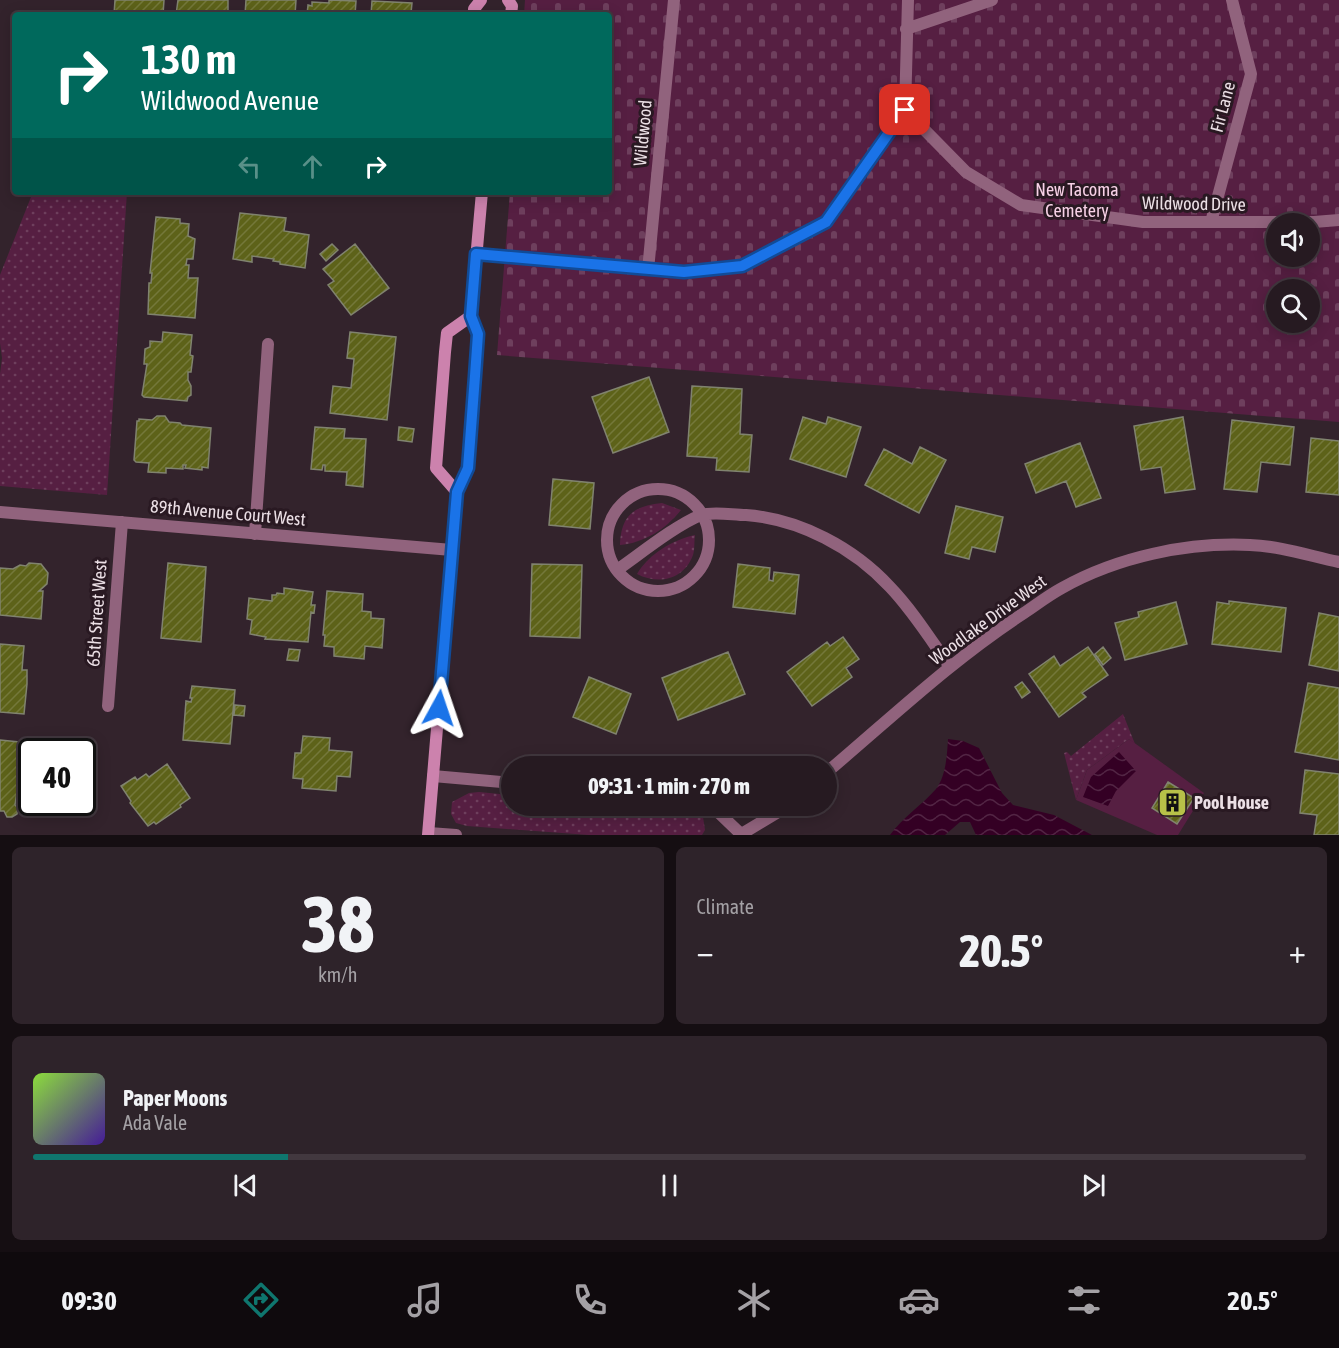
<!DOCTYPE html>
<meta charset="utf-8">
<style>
:root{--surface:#261a21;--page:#2e232a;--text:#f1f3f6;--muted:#a4a1a5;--line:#42383f;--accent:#0f766e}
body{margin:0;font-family:"Asap Condensed",sans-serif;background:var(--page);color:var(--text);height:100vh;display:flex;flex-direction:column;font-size:22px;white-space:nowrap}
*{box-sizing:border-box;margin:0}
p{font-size:20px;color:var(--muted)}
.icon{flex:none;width:33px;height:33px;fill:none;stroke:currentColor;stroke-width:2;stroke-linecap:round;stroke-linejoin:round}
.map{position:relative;height:835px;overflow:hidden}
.side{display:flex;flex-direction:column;gap:12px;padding:12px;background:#150e12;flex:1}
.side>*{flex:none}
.hud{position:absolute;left:12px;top:12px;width:600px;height:183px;border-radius:6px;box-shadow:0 3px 15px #0003,0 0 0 2px var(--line);background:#00695c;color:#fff;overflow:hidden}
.controls{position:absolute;left:1266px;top:213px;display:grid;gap:12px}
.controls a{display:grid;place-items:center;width:54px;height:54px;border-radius:50%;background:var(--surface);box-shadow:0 3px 15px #0003,0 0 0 2px var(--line);font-size:30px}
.speed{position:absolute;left:18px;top:738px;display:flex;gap:12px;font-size:30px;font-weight:700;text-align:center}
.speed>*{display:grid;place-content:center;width:78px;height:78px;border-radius:50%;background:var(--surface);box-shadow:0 3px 15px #0003,0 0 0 2px var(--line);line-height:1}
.speed .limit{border:3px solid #111;border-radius:9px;background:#fff;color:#111}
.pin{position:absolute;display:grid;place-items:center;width:51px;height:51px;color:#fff;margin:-26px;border-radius:12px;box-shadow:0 3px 9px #0006}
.me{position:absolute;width:66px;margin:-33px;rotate:5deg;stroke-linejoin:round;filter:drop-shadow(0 0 4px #0008)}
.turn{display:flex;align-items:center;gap:21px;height:126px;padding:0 30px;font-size:27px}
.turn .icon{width:78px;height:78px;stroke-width:2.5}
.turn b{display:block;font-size:42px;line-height:51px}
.lanes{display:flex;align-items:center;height:57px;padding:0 30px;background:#0003;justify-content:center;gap:30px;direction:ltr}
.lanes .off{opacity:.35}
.big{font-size:45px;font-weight:800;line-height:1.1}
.side .card{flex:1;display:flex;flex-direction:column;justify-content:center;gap:9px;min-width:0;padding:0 21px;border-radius:9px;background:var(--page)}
.side .dial{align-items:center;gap:0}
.dial b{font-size:78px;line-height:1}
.song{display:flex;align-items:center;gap:18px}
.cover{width:72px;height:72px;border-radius:9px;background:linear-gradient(135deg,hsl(90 70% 55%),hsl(260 70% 35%))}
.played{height:6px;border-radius:3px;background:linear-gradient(90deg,var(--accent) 20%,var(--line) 20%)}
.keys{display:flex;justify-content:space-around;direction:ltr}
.heat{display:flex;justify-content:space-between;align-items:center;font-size:33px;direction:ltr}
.side .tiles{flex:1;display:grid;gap:12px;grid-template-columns:1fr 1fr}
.card:last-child{grid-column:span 2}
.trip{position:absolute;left:501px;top:756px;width:336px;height:60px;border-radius:30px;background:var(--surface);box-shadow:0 3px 15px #0003,0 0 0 2px var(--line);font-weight:800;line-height:60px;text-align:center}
.tabs{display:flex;height:96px;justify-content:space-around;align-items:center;background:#0f0a0d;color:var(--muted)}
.tabs .icon{width:42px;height:42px}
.tabs .on{color:var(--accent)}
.tabs b{font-size:27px;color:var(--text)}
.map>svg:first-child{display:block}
.grass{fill:url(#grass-dots)}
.cemetery{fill:url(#cemetery-stones);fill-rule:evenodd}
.pitch{fill:#561f42}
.water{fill:url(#water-waves)}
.building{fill:url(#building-hatch);stroke:#80836f;stroke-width:1.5}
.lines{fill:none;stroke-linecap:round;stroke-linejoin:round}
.lane{stroke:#91637d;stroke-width:12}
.street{stroke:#91637d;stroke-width:12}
.secondary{stroke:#cc82ad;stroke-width:12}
.route-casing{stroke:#114b97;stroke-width:15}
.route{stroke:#1a73e8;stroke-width:10}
.labels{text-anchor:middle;stroke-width:6;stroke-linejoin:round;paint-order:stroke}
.street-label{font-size:18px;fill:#ebdfe5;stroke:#291922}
.park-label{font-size:18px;fill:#f7d1e6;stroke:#291922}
.poi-label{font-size:18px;font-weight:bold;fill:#ebdfe5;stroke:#291922;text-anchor:start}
</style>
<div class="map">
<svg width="1339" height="835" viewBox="0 0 1339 835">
<defs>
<pattern id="grass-dots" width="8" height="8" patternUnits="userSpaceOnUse" patternTransform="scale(1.5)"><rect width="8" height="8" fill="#561f42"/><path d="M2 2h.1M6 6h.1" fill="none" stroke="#6e3f5d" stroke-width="1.8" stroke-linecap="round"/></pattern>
<pattern id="cemetery-stones" width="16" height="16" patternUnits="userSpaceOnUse" patternTransform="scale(1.5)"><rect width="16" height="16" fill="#561f42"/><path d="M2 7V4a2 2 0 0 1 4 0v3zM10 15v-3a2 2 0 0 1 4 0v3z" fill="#6e3f5d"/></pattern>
<pattern id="water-waves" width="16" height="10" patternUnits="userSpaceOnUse" patternTransform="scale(1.5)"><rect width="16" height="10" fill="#340024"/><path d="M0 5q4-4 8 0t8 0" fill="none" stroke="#522544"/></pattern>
<pattern id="building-hatch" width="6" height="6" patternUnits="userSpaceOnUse" patternTransform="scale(1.5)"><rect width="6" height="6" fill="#5d6219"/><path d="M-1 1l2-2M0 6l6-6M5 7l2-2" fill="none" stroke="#74783a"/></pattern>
</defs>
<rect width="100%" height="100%" fill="#33232c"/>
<path class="grass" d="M33,192H127L107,495L0,486V374L2,358L0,343V275Z
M662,503L681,510C666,529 644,543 620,545C621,515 634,506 662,503Z
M695,535C694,541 695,549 693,555C684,580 658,585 637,574C649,554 672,540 695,535Z
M1123,714L1135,744L1129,739L1087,770L1076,800L1064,753L1067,752L1071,756Z
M479,792L511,795L512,806H640L690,809L703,817L705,830L702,835H589L467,826L456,823L451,814L452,802L469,793Z"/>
<path class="cemetery" d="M525,0H1339V422L497,355L510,192H609V15H524ZM1276,224H1310V256H1276ZM1276,290H1310V322H1276Z"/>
<path class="pitch" d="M1129,739L1204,793L1178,835H1157L1076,800L1087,770Z"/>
<path class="water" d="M948,739L963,741L979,748L1002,793L1013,805L1054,815L1092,835H976L970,822H960L945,835H890C903,817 922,805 936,789C946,776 947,755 948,739Z
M1119,752L1136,771L1116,791L1108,806L1083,797L1091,777Z"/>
<path class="building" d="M115,0H164L163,15H114Z
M178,0H228V15H176Z
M246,0H296L295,15H245Z
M329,0L356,1L355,15H307L308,5L312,6V2L329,3Z
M372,1L412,3L411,13L422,15H371Z
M240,213L286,218L284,231L309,235L305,268L280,264V262L273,261L274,259L252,256V262L233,259Z
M156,217L180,219V223L189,224L188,236L195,239L193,259H187L186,265H189L188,278H198L195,318L148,314L149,283H151L152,273H150Z
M332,244L338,250L326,261L320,254Z
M355,244L389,288L351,315L328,285L334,281L323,269Z
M163,332L192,335L190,355L193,356L191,372H188V380L191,386V395L188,397L187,401L144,397L142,395L147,364H144L145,349L150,347V341L162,342Z
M350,332L396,337L387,420L330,413L333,386L351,388L354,359L347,358Z
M649,377L669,432L613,453L592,397Z
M692,386L742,389L740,434L752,435L749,472L716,470L717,458L687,456Z
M157,416H165L169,422L180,423L182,425L211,428L208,468L202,467V470L185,468L186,465H183V469L166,468V473L148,472L149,463L136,462L134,460L137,421H139V419L152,420Z
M803,417L826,424L828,417L861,427L846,477L790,459Z
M1183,417L1195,489L1165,493L1161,467L1141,470L1134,426Z
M1232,420L1294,427L1290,465L1261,462L1257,492L1224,489Z
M315,427L345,429L344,438L366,439L363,487L346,485L347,472L325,471V465H323L322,470L311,469Z
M399,427L414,429L412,442L398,440Z
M1311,438L1339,441V495L1306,492Z
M1080,443L1101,498L1076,507L1066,481L1036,493L1025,464Z
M920,447L946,460L919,513L865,485L884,449L912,464Z
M553,479L594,483L590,529L549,525Z
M956,506L1003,517L995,552L972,547L969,559L945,553Z
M29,563L41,564L48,573L47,584L39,591H43L41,619L0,615V568L13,569L20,565L26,566Z
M168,563L206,567L201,642L161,638Z
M532,564L582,565L580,638L530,636Z
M738,564L770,568L769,580L773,581L774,572L799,575L795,614L733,607Z
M284,588L313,592L311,605H315L314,613L311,612L308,642L265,639L266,637L250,634L252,620L247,619L249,598L272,601V595H276L277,593L284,594Z
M327,591L363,594L362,611L371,612V618L384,619L382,648L365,646L364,659L334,656V647L324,646L325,635H323Z
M1229,601L1286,608L1281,652L1212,644L1217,602L1229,604Z
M1176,602L1187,644L1125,660L1115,623L1139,617L1138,612Z
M1319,613L1339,617V671L1309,665Z
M843,637L859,659L846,668L852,677L812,706L787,672L827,642L830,646Z
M0,644L24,646L22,670H27V684L24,714L0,712Z
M1088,647L1108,675L1082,693L1086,697L1059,717L1029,674L1054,656L1060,666Z
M1103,647L1111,658L1103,665L1095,654Z
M289,649L300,650L298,661L287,660Z
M728,652L745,694L678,720L662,678Z
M589,677L631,694L616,734L573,717Z
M1022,682L1030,692L1022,698L1015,687Z
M1308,683L1339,688V760L1295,752Z
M192,686L235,690L230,744L183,740L186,701L191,702L192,698H190Z
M235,705L245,706L244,716L234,715Z
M303,736L330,738L329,750L352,752L350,777L337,776L336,791L302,788L303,779L293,778L295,753H301Z
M0,740L29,743L28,749H25L22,773L26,776V783L22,786L21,793L17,792L15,805L18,808L17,814L12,817H7L4,811H0Z
M167,764L190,798L180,805L181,807L156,824L154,822L148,826L130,803L131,801L121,786L135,777L137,780L146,774L149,777Z
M1305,770L1339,774V835H1314L1317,815L1300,813Z
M1168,782L1194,798L1177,824L1152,808Z"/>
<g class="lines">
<path class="lane" d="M906,29L992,0
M905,110L966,172L1021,205L1143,222H1314L1339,220
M905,110L908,0
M1211,222L1251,74L1232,0
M476,254L684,272L742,266L826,222L905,110
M648,270L674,0"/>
<path class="street" d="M607 540a51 51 0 1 1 102 0a51 51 0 1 1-102 0Z
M0,512L452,550
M255,534L268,344
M617,570C640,554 676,525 701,515C714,511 733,515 746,515C800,519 854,548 890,587C913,611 931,640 950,667
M108,706L122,522
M826,773C891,718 953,659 1024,613C1036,605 1049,595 1062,588C1117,557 1187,542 1250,545C1280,546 1310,556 1339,562
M433,776L512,783
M704,806L719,813L742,835
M429,833L456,835
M740,835L788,806"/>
<path class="secondary" d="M508,0L512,6L511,15
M474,15V9L481,0
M457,492L436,468L445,352L447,333L471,316
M428,835L457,492L468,468L477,353L478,334L471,316L482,192"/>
</g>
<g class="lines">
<defs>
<path id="route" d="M439,708L457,492L468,468L475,376L478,334L471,316L476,254L684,272L742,266L826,222L905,110"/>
</defs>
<use href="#route" class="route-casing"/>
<use href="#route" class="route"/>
</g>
<defs>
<symbol id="building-square" viewBox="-11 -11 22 22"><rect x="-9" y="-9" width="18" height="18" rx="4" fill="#b7c148" stroke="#291922"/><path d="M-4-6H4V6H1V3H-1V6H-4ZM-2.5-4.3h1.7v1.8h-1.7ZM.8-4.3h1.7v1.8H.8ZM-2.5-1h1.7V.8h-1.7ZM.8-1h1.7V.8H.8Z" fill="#111"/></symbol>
</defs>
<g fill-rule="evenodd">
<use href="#building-square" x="1156" y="786" width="33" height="33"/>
</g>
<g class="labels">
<g class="street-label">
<text transform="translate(1223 107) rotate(-75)" y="6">Fir Lane</text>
<text transform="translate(643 133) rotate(-85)" y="6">Wildwood</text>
<text transform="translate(1194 204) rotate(1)" y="6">Wildwood Drive</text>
<text transform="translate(228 513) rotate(5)" y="6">89th Avenue Court West</text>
<text transform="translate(97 613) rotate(-86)" y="6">65th Street West</text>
<text transform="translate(988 620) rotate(-36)" y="6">Woodlake Drive West</text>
</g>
<g class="park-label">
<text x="1077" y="196">New Tacoma<tspan x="1077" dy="21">Cemetery</tspan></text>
</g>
<g class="poi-label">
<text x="1194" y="809">Pool House</text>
</g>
</g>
</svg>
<div class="controls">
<a><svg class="icon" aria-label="sound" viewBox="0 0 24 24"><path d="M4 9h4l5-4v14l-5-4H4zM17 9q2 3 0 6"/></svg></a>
<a><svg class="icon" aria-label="search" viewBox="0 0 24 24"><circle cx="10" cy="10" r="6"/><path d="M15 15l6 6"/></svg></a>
</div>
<div class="speed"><div class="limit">40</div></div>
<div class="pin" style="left:905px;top:110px;background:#d93025"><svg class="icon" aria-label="arrive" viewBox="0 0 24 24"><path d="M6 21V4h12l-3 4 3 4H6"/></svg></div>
<svg class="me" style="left:439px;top:708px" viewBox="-20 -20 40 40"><path d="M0-17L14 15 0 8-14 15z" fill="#1a73e8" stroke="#fff" stroke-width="4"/></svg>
<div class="trip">09:31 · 1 min · 270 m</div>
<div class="hud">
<div class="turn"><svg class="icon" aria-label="right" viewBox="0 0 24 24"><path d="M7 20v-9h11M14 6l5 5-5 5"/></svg><div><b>130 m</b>Wildwood Avenue</div></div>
<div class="lanes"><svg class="icon off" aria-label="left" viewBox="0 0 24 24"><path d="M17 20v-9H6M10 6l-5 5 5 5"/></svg><svg class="icon off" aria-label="ahead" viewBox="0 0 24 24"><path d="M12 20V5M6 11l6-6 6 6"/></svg><svg class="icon" aria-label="right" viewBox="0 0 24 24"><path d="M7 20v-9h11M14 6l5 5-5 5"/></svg></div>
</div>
</div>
<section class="side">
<div class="tiles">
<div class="card dial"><b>38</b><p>km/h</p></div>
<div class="card"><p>Climate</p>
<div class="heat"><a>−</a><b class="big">20.5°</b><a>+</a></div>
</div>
<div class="card">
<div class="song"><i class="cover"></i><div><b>Paper Moons</b><p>Ada Vale</p></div></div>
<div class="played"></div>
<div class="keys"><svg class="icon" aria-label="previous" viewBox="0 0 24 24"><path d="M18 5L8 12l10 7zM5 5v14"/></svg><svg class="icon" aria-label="pause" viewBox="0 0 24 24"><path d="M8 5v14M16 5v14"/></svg><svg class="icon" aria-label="next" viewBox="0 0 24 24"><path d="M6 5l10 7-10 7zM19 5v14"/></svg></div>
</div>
</div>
</section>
<nav class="tabs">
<b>09:30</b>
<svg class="icon on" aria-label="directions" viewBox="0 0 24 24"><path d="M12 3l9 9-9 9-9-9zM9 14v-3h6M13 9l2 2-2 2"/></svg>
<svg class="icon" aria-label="music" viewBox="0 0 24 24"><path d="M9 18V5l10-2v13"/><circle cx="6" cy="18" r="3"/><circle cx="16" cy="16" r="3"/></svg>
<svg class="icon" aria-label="phone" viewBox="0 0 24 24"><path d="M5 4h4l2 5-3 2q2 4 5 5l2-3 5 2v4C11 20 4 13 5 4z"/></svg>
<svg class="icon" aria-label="climate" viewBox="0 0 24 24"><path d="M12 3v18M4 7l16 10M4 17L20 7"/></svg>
<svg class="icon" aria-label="car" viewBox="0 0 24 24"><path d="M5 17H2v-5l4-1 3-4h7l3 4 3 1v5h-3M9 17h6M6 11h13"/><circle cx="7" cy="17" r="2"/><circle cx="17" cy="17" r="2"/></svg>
<svg class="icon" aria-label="filters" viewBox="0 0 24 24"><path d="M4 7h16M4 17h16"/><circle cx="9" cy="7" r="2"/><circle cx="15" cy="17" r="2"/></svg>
<b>20.5°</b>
</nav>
